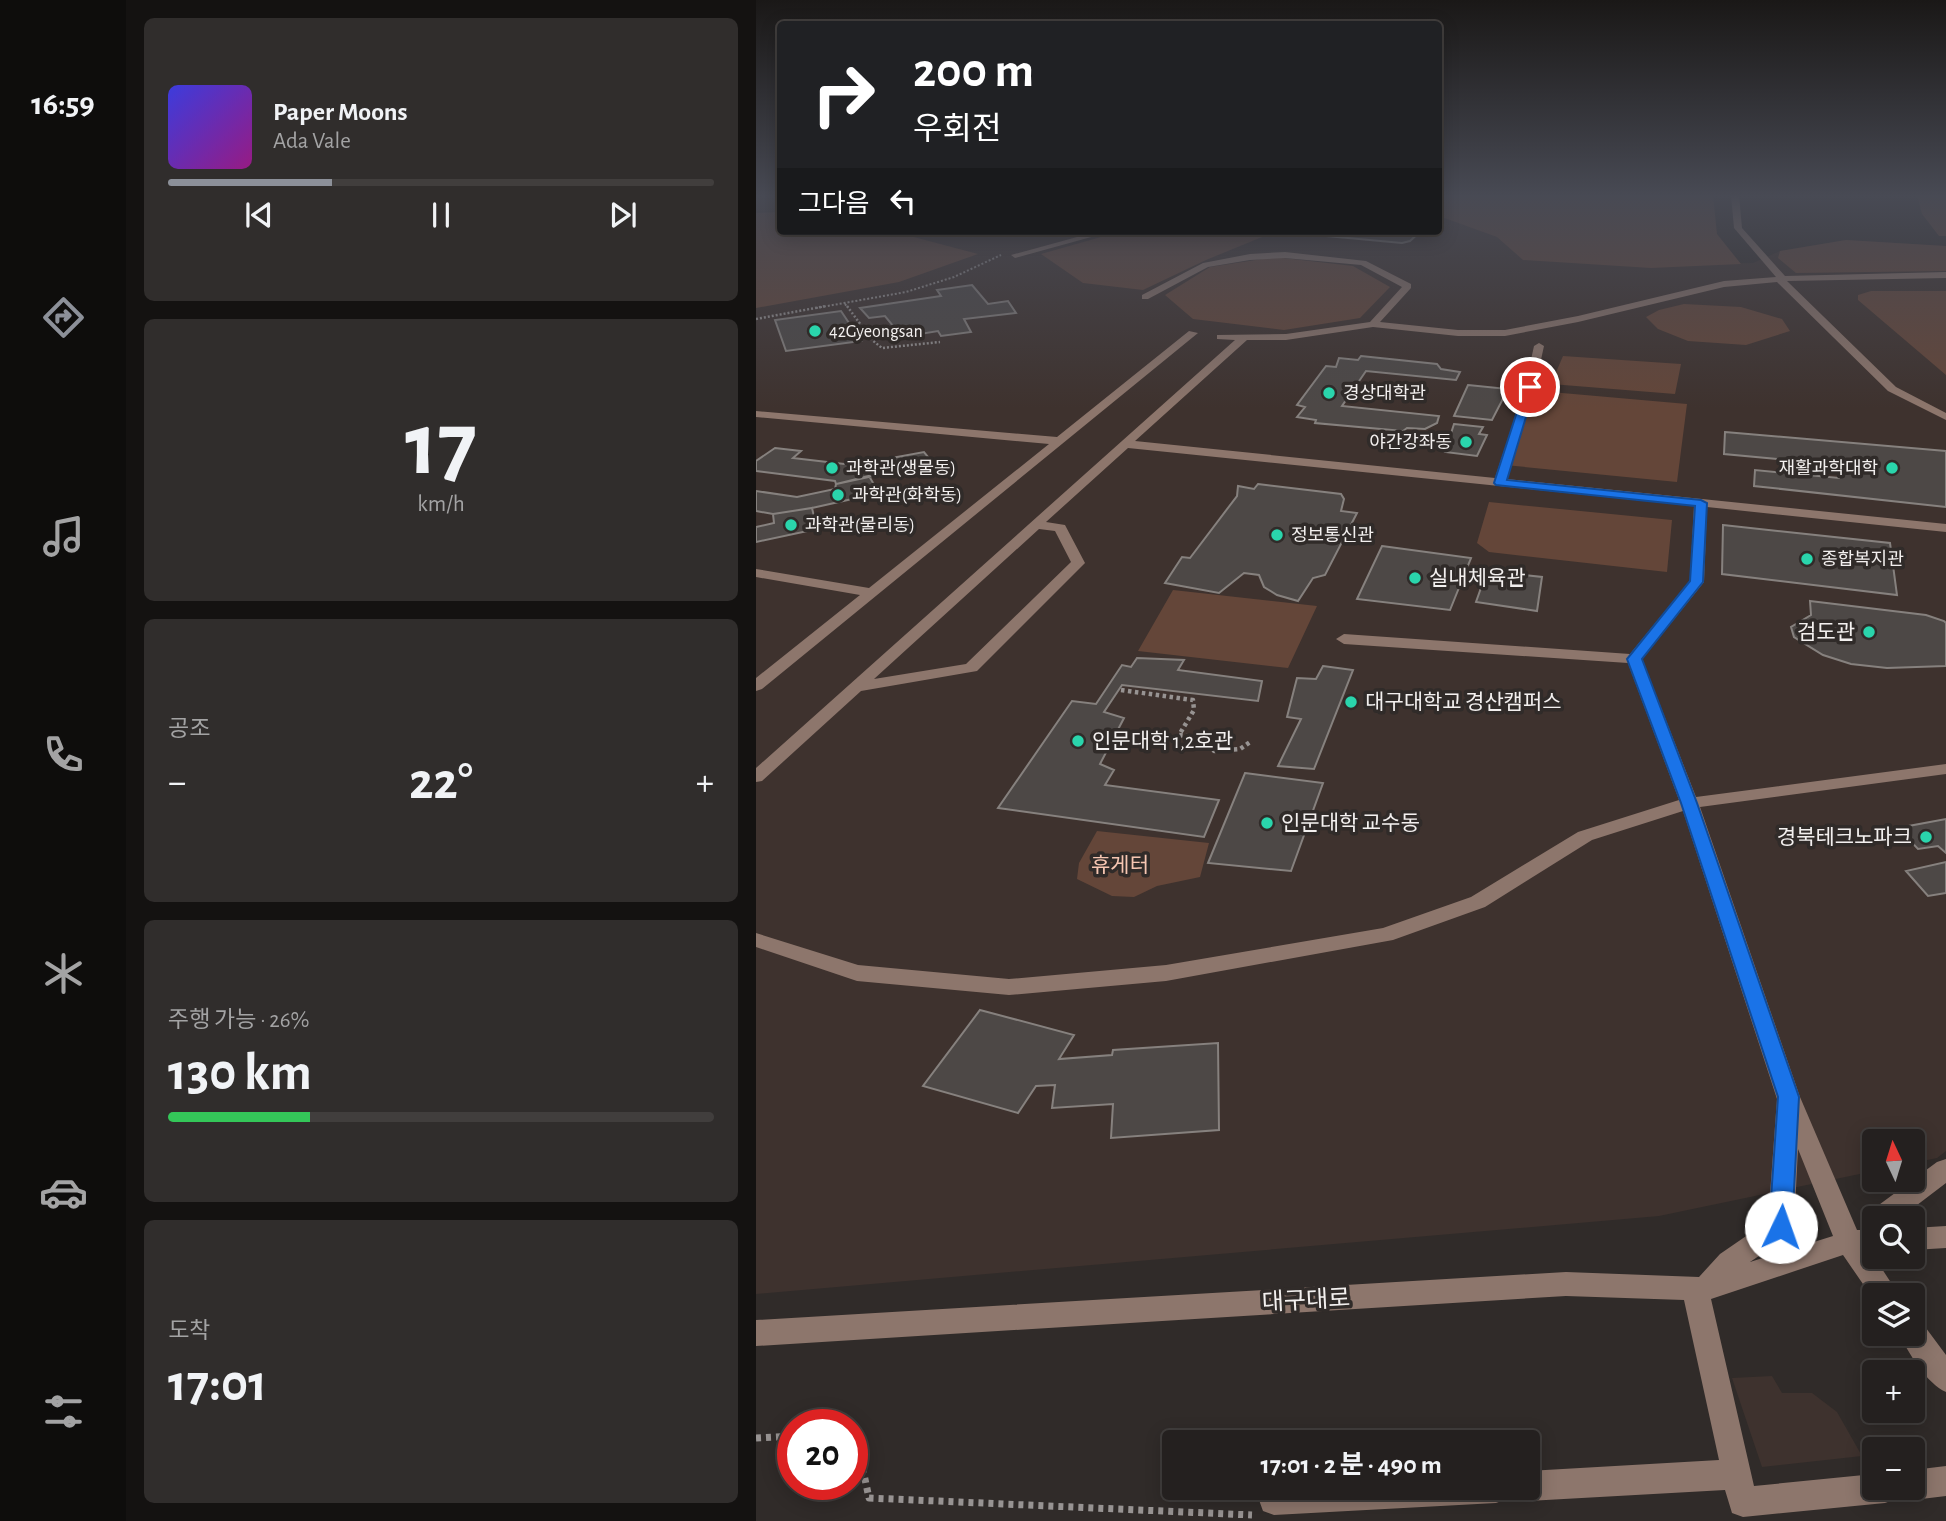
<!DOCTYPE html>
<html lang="ko">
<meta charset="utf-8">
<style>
:root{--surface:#24201f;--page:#302d2c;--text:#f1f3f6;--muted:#a3a3a4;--line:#413e3d;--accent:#8c9099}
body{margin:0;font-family:"Alegreya Sans","Noto Sans KR",sans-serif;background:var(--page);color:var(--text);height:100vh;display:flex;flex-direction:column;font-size:26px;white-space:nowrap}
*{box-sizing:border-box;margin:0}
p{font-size:23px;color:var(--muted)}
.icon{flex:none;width:38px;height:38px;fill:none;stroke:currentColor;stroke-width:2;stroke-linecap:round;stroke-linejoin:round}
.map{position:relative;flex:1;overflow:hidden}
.drawer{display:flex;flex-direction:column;gap:18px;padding:18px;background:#141211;width:630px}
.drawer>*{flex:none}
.guide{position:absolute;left:21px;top:21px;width:665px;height:214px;border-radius:7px;box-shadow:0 4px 18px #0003,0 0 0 2px var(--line);background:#202124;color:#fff;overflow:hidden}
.needle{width:46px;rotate:356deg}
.buttons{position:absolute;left:1106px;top:1129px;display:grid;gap:14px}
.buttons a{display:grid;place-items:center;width:63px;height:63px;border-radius:7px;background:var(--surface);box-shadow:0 4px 18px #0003,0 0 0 2px var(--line);font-size:35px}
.speed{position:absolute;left:21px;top:1409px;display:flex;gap:14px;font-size:35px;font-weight:700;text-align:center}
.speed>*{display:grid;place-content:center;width:91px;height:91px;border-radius:50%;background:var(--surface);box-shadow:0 4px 18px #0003,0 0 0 2px var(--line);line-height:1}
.speed .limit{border:10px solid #d22;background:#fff;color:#111}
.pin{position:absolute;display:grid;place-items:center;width:60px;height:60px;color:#fff;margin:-30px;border:4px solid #fff;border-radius:50%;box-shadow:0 2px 7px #0007}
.me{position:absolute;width:77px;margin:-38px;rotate:3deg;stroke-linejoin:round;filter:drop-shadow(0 0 5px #0008)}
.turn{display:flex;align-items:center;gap:24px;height:147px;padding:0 21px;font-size:32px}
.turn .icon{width:91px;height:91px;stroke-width:2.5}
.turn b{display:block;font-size:49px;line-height:60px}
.then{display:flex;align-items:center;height:66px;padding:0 21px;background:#0003;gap:14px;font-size:26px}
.big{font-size:52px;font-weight:700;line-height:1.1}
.drawer .card{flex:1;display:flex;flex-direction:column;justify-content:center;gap:10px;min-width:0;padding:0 24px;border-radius:10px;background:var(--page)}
.drawer .dial{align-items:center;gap:0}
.dial b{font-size:91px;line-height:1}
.song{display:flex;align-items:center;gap:21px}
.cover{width:84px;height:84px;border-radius:10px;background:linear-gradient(135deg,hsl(240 70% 55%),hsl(310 70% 35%))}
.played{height:7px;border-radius:4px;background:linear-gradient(90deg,var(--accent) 30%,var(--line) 30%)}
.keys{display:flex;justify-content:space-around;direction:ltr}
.heat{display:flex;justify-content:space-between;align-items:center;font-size:38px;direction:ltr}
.charge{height:10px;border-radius:5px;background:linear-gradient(90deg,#34c759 26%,var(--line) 0)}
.trip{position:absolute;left:406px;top:1430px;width:378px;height:70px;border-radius:7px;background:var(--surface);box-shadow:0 4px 18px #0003,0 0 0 2px var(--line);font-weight:700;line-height:70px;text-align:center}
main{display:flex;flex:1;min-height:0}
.tab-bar{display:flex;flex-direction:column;width:126px;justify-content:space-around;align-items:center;background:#0e0d0c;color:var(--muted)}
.tab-bar .icon{width:49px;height:49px}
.tab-bar .selected{color:var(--accent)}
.tab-bar b{font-size:32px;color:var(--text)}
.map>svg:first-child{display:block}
.built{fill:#3e322e}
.green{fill:#644639}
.building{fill:#4d4846;stroke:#86817e;stroke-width:2}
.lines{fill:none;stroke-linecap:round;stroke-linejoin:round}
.path-far3{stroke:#979392;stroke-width:2;stroke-dasharray:2 2;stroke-linecap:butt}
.path-far2{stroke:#979392;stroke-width:2.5;stroke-dasharray:2 2;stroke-linecap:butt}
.path-far1{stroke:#979392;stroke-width:4.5;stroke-dasharray:3.5 3.5;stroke-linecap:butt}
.path{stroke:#979392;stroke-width:7;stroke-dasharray:5 5;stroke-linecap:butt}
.minor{fill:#8d766c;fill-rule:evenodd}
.route{fill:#1a73e8;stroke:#114b97;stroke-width:2}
.poi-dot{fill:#2ad5ac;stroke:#302b29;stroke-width:2.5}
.labels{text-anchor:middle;stroke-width:7;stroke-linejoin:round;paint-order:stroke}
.far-poi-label{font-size:18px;fill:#f3f0ef;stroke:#302b29;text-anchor:start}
.poi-label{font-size:21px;fill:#f3f0ef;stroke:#302b29;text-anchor:start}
.park-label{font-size:21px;fill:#f6c6b2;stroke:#302b29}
.near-street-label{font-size:24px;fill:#f3f0ef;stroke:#302b29}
</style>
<main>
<nav class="tab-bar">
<b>16:59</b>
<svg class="icon selected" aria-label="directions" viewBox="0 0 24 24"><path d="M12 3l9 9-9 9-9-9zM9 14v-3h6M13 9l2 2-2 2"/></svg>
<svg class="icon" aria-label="music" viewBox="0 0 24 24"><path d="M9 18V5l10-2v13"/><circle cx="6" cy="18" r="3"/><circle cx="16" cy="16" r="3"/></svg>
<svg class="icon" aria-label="phone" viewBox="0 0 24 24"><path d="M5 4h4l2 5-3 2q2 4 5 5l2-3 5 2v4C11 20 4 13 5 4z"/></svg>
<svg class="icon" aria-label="climate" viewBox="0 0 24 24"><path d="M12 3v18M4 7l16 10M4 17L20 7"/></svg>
<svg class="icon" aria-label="car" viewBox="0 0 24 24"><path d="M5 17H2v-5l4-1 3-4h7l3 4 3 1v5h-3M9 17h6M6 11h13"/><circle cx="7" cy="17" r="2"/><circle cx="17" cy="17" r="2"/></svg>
<svg class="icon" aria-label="filters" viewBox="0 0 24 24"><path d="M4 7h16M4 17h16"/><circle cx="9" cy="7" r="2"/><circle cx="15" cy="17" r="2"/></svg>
</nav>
<section class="drawer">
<div class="card">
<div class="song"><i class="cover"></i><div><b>Paper Moons</b><p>Ada Vale</p></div></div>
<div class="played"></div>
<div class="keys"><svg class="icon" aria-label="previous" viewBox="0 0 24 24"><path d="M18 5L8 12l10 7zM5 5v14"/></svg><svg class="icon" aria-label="pause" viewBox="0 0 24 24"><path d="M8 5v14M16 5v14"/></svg><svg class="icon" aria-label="next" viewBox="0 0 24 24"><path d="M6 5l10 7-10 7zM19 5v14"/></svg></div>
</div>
<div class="card dial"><b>17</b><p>km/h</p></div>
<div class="card"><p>공조</p>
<div class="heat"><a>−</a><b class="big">22°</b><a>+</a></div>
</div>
<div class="card"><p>주행 가능 · 26%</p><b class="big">130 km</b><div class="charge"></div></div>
<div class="card"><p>도착</p><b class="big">17:01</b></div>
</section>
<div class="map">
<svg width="1190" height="1521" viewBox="0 0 1190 1521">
<rect width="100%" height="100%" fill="#302b29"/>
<path class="built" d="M0,195H24V231H682L683,195H822L904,264L997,263L1024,251L1090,240L1190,246V1151L1181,1158L1157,1163V1141H1118V1171L903,1216L0,1294Z
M1016,1376L1026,1393H1056L1081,1412L1106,1456L1006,1467L976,1378Z"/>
<path class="green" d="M682,195H957L961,234L985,264L895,268L767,260L741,237L683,216Z
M1161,195H1190V236H1183L1166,214Z
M24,212V231H135L222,254L143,282L0,308V213Z
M366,231H511V235L450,260L387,290L327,283L285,254Z
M1090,240L1190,246V271L1040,273L1022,258L1024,251Z
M519,257L597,266L634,287L604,318L528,330L437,319L409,295L454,267Z
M1115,291H1190V375L1102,300V295Z
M928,304L985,307L1026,319L1034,331L990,345L932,341L902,329L890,317L903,310Z
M807,356L925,364L919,394L795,384Z
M772,390L931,404L921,482L749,465Z
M733,502L916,520L911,572L733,552L721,543Z
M417,590L561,606L532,668L382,651Z
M341,831L453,843L444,877L401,886L378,897L356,896L321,879L323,863Z"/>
<path class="building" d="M665,231L654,241L646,243L527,232Z
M216,285L232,304L252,301L260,313L208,319L215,332L185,336L182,331L146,337L129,316L113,318L104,308L185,296L181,290Z
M85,311L105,341L30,351L19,320Z
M605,356L681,364L685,369L704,372L700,380L610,371L586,406L683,416L681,423L669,429L651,428L647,431L559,423L560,420L541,417L549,407L541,405L570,366L580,367L583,358L602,360Z
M712,385L752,389L736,420L698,416Z
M698,424L727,427L723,434L731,435L721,456L689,452Z
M969,432L1190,451V507L998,486L999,470L1083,478V465L968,454Z
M19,448L45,451L37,458L97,465L168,452L177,463L80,484L79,481L0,471V461Z
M113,476L123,493L56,508L17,514L0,511V491L41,497L79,489L80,484Z
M502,484L585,494L588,499L585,511L601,513L569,575L557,578L542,601L521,595L508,587L503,575L488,573L463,593L409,583L426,557L434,558L481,496L482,486L498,489Z
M56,508L61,529L0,542V527L18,523L17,514Z
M967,525L1134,543L1141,595L966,574Z
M626,546L715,558L694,610L601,599Z
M731,571L786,577L781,611L720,602Z
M1054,601L1170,615L1188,621L1190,623V666L1131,668L1095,664L1067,655L1038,637L1035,627L1055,615Z
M381,658L428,660L422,670L506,681L502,701L366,685L348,712L368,718L344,764L358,770L349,785L463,800L448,837L242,808L316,701L340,704L366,665L375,667Z
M567,666L597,670L558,769L522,766L545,719L531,717L541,678L560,679Z
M489,773L567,783L535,871L452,863Z
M1190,819V853L1182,846L1162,849L1142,828Z
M1190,862V893L1172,896L1150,871Z
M224,1010L318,1035L303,1059L356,1055L357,1050L462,1043L463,1130L355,1138L357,1104L296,1108L299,1085L280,1086L262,1113L167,1086Z"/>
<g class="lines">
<path class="path-far3" d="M89,304L92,308
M60,308L150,292L198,277L245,255"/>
<path class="path-far2" d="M91,306L116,340L126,348L184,342
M0,319L70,306"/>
<path class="path-far1" d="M365,690L437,700L438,710L423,735L453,739L458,751L484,749L494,742"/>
<path class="path" d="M96,1432H99L113,1498L496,1515
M0,1438L37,1436"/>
<path class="minor" d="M975,195H983L986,228L1029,276L1190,272V278L1031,281L1140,387L1190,413V420L1132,391L1021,282L968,287L822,322L749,336H702L617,327L530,340H491L379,441L739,478L769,387L778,346L783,343L788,346L779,387L751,479L1190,524V532L951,507L948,582L886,659L940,797L1190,764V774L944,807L1044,1097L1101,1230H1118V1252H1115L1143,1295H1118V1300L1087,1255L955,1299L998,1486L1118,1474V1488H1157V1470L1190,1466V1496L1157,1500L1146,1496L1144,1489L1140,1499L1129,1503L987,1517L976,1513L969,1490L772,1501L761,1497L757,1488H772V1471L963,1460L928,1300L810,1296L0,1346V1320L810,1272L943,1277L964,1254L1012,1221L1021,1099L927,811L836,840L729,907L637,940L410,981L253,995L101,981L0,947V933L102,965L253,979L410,965L627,928L715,897L822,832L923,800L872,663L588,644L580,639L588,634L874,654L934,581L938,506L372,448L290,522L309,525L329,563L221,671L105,691L6,781L0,782V768L479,340L461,339V335L530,334L614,322L646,287L605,265L529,258L494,260L452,267L392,299H386V295L447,263L494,254L529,252L610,261L655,284V288L624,322L702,330H749L822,316L968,281L1020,277L978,228ZM283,529L299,531L315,562L210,664L118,679ZM1042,1149L1077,1236L994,1262L1034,1235L1038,1227Z
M343,231H357L259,258L255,255Z
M433,331L442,333L6,689L0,691V678L104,595L0,577V569L113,588L293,444L0,417V411L301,437Z
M1190,1159V1183L1144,1218H1118V1227L1116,1226L1112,1218L1116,1210L1181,1162Z
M1190,1226V1248L1157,1250V1228Z
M1157,1320L1167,1324L1190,1355V1392C1171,1384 1152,1352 1143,1334H1157Z
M511,1488H755L751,1499L740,1503L518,1515L507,1511L503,1500L507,1489Z"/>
</g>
<linearGradient id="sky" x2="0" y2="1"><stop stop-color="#1a1817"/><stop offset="0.48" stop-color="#484a54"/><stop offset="1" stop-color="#484a54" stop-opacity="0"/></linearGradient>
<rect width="1190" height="408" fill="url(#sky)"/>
<path class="route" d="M774,384L779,387L751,480L945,500L951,503L947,582L886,659L941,803L1043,1097L1036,1227L1033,1234L1025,1237L1016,1234L1013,1227L1022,1097L925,803L871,659L934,581L939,506L740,485L738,483L769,387Z"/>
<g class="poi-dot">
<circle cx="59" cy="331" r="7"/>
<circle cx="573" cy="393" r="7"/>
<circle cx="710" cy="442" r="7"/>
<circle cx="76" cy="468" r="7"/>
<circle cx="1136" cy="468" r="7"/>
<circle cx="82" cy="495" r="7"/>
<circle cx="35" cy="525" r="7"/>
<circle cx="521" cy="535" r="7"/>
<circle cx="1051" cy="559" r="7"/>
<circle cx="659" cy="578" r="7"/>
<circle cx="1113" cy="632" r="7"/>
<circle cx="595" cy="702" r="7"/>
<circle cx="322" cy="741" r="7"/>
<circle cx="511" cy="823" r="7"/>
<circle cx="1170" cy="837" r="7"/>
</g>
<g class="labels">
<g class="far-poi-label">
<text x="73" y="337">42Gyeongsan</text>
<text x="587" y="399">경상대학관</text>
<text x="696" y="448" text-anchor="end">야간강좌동</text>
<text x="90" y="474">과학관(생물동)</text>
<text x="1122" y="474" text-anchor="end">재활과학대학</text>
<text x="96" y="501">과학관(화학동)</text>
<text x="49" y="531">과학관(물리동)</text>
<text x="535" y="541">정보통신관</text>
<text x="1065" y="565">종합복지관</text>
</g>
<g class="poi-label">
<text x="673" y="585">실내체육관</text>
<text x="1099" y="639" text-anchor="end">검도관</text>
<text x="609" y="709">대구대학교 경산캠퍼스</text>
<text x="336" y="748">인문대학 1,2호관</text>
<text x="525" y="830">인문대학 교수동</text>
<text x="1156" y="844" text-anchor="end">경북테크노파크</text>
</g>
<g class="park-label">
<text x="364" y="872">휴게터</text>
</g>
<g class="near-street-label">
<text transform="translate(550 1300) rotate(-3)" y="8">대구대로</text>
</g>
</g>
</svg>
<div class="buttons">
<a><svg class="needle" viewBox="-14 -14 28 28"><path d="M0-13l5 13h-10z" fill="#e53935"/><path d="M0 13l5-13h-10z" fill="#a3a3a4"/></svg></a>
<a><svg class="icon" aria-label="search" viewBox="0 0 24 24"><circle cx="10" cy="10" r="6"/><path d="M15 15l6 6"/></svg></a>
<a><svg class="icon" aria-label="layers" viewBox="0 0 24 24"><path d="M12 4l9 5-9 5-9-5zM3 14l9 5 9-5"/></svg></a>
<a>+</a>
<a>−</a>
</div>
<div class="speed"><div class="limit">20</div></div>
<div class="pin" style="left:774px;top:387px;background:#d93025"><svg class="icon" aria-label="arrive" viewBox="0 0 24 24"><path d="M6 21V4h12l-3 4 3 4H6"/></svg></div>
<svg class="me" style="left:1025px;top:1227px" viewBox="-20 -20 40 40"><circle r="19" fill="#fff"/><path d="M0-13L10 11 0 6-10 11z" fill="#1a73e8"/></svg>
<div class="trip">17:01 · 2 분 · 490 m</div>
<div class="guide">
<div class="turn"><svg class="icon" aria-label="right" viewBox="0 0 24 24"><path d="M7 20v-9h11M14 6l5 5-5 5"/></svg><div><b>200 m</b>우회전</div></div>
<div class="then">그다음<svg class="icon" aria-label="left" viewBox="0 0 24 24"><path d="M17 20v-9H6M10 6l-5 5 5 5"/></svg></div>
</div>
</div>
</main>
